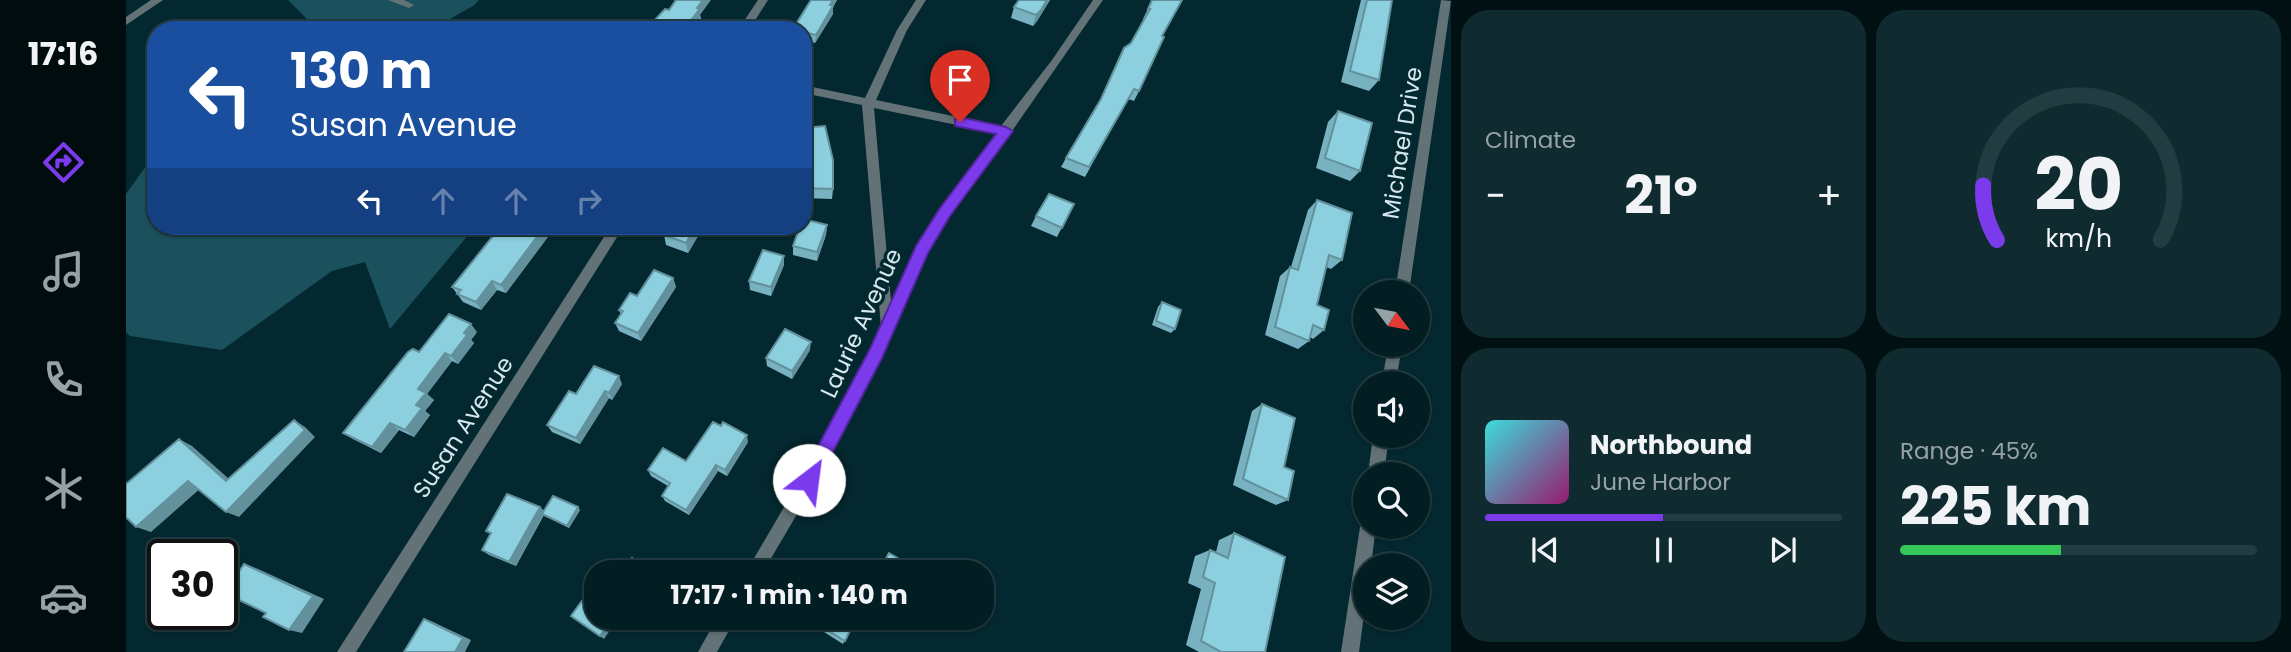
<!DOCTYPE html>
<meta charset="utf-8">
<style>
:root{--surface:#021e23;--page:#102b30;--text:#f1f3f6;--muted:#96a2a6;--line:#233c41;--accent:#7c3aed}
body{margin:0;font-family:Poppins,sans-serif;background:var(--page);color:var(--text);height:100vh;display:flex;flex-direction:column;font-size:26px;white-space:nowrap}
*{box-sizing:border-box;margin:0}
p{font-size:23px;color:var(--muted)}
.icon{flex:none;width:38px;height:38px;fill:none;stroke:currentColor;stroke-width:2;stroke-linecap:round;stroke-linejoin:round}
.map{position:relative;flex:1;overflow:hidden}
.details{display:flex;flex-direction:column;gap:10px;padding:10px;background:#011013;width:840px}
.details>*{flex:none}
.top-card{position:absolute;left:21px;top:21px;width:665px;height:214px;border-radius:28px;box-shadow:0 2px 5px #0004,0 0 0 2px var(--line);background:#1a4fa0;color:#fff;overflow:hidden}
.needle{width:46px;rotate:122deg}
.controls{position:absolute;left:1227px;top:280px;display:grid;gap:14px}
.controls a{display:grid;place-items:center;width:77px;height:77px;border-radius:50%;background:var(--surface);box-shadow:0 2px 5px #0004,0 0 0 2px var(--line);font-size:35px}
.speed{position:absolute;left:21px;top:539px;display:flex;gap:14px;font-size:35px;font-weight:700;text-align:center}
.speed>*{display:grid;place-content:center;width:91px;height:91px;border-radius:50%;background:var(--surface);box-shadow:0 2px 5px #0004,0 0 0 2px var(--line);line-height:1}
.speed .limit{border:4px solid #111;border-radius:10px;background:#fff;color:#111}
.pin{position:absolute;display:grid;place-items:center;width:60px;height:60px;color:#fff;margin:-72px -30px;border-radius:50% 50% 50% 0;rotate:-45deg;box-shadow:0 0 7px #0007}
.pin .icon{rotate:45deg}
.me{position:absolute;width:77px;margin:-38px;rotate:30deg;stroke-linejoin:round;filter:drop-shadow(0 0 5px #0008)}
.turn{display:flex;align-items:center;gap:24px;height:147px;padding:0 28px;font-size:32px}
.turn .icon{width:91px;height:91px;stroke-width:2.5}
.turn b{display:block;font-size:49px;line-height:60px}
.lanes{display:flex;align-items:center;height:66px;padding:0 28px;background:#0003;justify-content:center;gap:35px;direction:ltr}
.lanes .off{opacity:.35}
.big{font-size:52px;font-weight:700;line-height:1.1}
.details .widget{flex:1;display:flex;flex-direction:column;justify-content:center;gap:10px;min-width:0;padding:0 24px;border-radius:28px;background:var(--page)}
.details .dial{align-items:center;gap:0}
.dial svg{height:182px;overflow:visible;fill:none;stroke:var(--line);stroke-width:7;stroke-linecap:round;text-anchor:middle}
.dial text{fill:var(--text);stroke:none}
.song{display:flex;align-items:center;gap:21px}
.cover{width:84px;height:84px;border-radius:10px;background:linear-gradient(135deg,hsl(180 70% 55%),hsl(320 70% 35%))}
.played{height:7px;border-radius:4px;background:linear-gradient(90deg,var(--accent) 50%,var(--line) 50%)}
.keys{display:flex;justify-content:space-around;direction:ltr}
.heat{display:flex;justify-content:space-between;align-items:center;font-size:38px;direction:ltr}
.charge{height:10px;border-radius:5px;background:linear-gradient(90deg,#34c759 45%,var(--line) 0)}
.details .tiles{flex:1;display:grid;gap:10px;grid-template-columns:repeat(2,1fr)}
.trip{position:absolute;left:458px;top:560px;width:410px;height:70px;border-radius:28px;background:var(--surface);box-shadow:0 2px 5px #0004,0 0 0 2px var(--line);font-weight:700;line-height:70px;text-align:center}
main{display:flex;flex:1;min-height:0}
.menu{display:flex;flex-direction:column;width:126px;justify-content:space-around;align-items:center;background:#010c0e;color:var(--muted)}
.menu .icon{width:49px;height:49px}
.menu .active{color:var(--accent)}
.menu b{font-size:32px;color:var(--text)}
.map>svg:first-child{display:block}
.green{fill:#1a515d}
.lines{fill:none;stroke-linecap:round;stroke-linejoin:round}
.minor{fill:#637276;fill-rule:evenodd}
.tertiary{fill:#637276;fill-rule:evenodd}
.wall{fill:#78b2c0}
.shaded-wall{fill:#62919c}
.building{fill:#8ccfdf;stroke:#62919c;stroke-width:2}
.route{fill:#7c3aed;stroke:#51269a;stroke-width:2}
.labels{text-anchor:middle;stroke-width:7;stroke-linejoin:round;paint-order:stroke}
.street-label{font-size:23px;fill:#d5e8ed;stroke:#03282f}
</style>
<main>
<nav class="menu">
<b>17:16</b>
<svg class="icon active" aria-label="directions" viewBox="0 0 24 24"><path d="M12 3l9 9-9 9-9-9zM9 14v-3h6M13 9l2 2-2 2"/></svg>
<svg class="icon" aria-label="music" viewBox="0 0 24 24"><path d="M9 18V5l10-2v13"/><circle cx="6" cy="18" r="3"/><circle cx="16" cy="16" r="3"/></svg>
<svg class="icon" aria-label="phone" viewBox="0 0 24 24"><path d="M5 4h4l2 5-3 2q2 4 5 5l2-3 5 2v4C11 20 4 13 5 4z"/></svg>
<svg class="icon" aria-label="climate" viewBox="0 0 24 24"><path d="M12 3v18M4 7l16 10M4 17L20 7"/></svg>
<svg class="icon" aria-label="car" viewBox="0 0 24 24"><path d="M5 17H2v-5l4-1 3-4h7l3 4 3 1v5h-3M9 17h6M6 11h13"/><circle cx="7" cy="17" r="2"/><circle cx="17" cy="17" r="2"/></svg>
</nav>
<div class="map">
<svg width="1325" height="652" viewBox="0 0 1325 652">
<rect width="100%" height="100%" fill="#03282f"/>
<path class="green" d="M162,0H353L347,6L304,30H192Z
M30,152V226H330L343,234L264,329L239,262L206,271L96,350L4,336L0,332V194Z"/>
<g class="lines">
<path class="minor" d="M262,0H278L288,5L283,8Z
M632,0H642L623,30H612Z
M790,0H800L781,30L750,100L875,126L926,60L967,0H977L884,134L843,187L802,251L741,387L697,470L637,572H620L702,432L755,327L736,105L677,93V85L739,98L771,30ZM748,108L870,133C829,186 790,239 765,301Z
M1315,0L1325,1L1283,292H1269Z
M485,226H498L230,652H211Z
M1262,345H1276L1270,383H1256Z
M1247,436H1263L1258,474H1242Z
M1239,520V527H1250L1245,565H1239V607L1233,652H1215L1234,527Z
M591,618H610L591,652H572Z"/>
<path class="tertiary" d="M25,0H37L0,25V17Z"/>
</g>
<path class="wall" d="M685,0H711L707,7V14L689,43L677,40V30Z
M924,0L911,21L907,26L885,18L888,7Z
M1026,0L1036,36L1013,91L1008,101L1002,99L959,177L935,167L940,158L974,102L1018,19H1017Z
M1235,0H1266L1253,80L1243,91L1215,82Z
M543,10L574,15L575,19L566,30H526L525,24Z
M1212,111L1234,171L1224,181L1190,168L1202,122Z
M677,128L707,189L706,199L677,198Z
M1191,200L1216,260L1205,269L1200,267L1191,305L1198,330L1187,339L1184,337L1183,341L1172,349L1139,335L1154,276L1164,267H1165L1182,210Z
M948,204L931,237L905,226L910,216Z
M701,225L700,235L691,261L667,255V246Z
M375,226H430L380,293L371,290L355,310L337,302L326,287Z
M543,226H593L588,235L575,231L562,253L540,245L538,235Z
M658,256V265L645,296L624,290L623,281Z
M547,278L550,287L515,341L493,331L489,323L495,315L493,310L511,296Z
M1036,302L1049,329L1045,333L1026,325L1032,307Z
M351,332L345,340L348,343L332,364L326,361L301,394L308,400L299,411L304,415L288,437L273,430L255,453L227,439L217,433L293,352Z
M684,350L666,379L641,366L640,358Z
M496,384L486,400L483,398L454,444L426,432L421,425L450,394Z
M1136,404L1158,467L1162,500L1150,505L1107,485L1126,411Z
M622,442L601,476L592,471L563,515L539,501L536,496L542,486L525,476L522,470L560,461Z
M414,507L418,511L454,510L443,528L418,515L390,566L363,555L356,550L365,534L360,531Z
M1108,533L1139,652H1073L1060,645L1075,589L1062,583L1069,556L1084,550L1090,552L1093,540Z
M730,618L717,644L687,625L688,622Z"/>
<path class="shaded-wall" d="M577,0H585L574,15L575,19L566,30H557Z
M707,0H711L707,7V14L689,43L690,35Z
M921,0H924L911,21L907,26L910,15Z
M701,225L700,235L691,261V252Z
M419,226H430L380,293L375,285Z
M570,226H574L575,231L562,253L560,243Z
M586,226H593L588,235Z
M658,256V265L645,296V287Z
M547,278L550,287L515,341L512,333Z
M366,281L371,290L355,310L350,302Z
M345,324L351,332L345,340L348,343L332,364L325,356L338,333Z
M685,342L684,350L666,379V371Z
M319,353L326,361L301,394L308,400L299,411L304,415L288,437L279,430L290,405L292,389Z
M493,376L496,384L486,400L483,393Z
M479,391L483,398L454,444L450,438Z
M168,420L179,427L189,437L113,517L100,512Z
M264,423L273,430L255,453L246,447Z
M621,435L622,442L601,476L599,470Z
M53,439L66,446L112,487L100,481Z
M590,465L592,471L563,515L560,510Z
M62,481L76,487L25,532L10,527Z
M414,507L419,512L390,566L383,562Z
M452,507L454,510L443,528L441,526Z
M96,564L103,566L126,577L112,573L96,565Z
M118,564L132,569L198,599L176,633L163,630Z
M103,595L117,598L98,624L84,621L88,614H96V604Z
M486,618H492L478,639L474,636Z
M514,618H519L513,627L510,624Z
M298,619L307,622L345,640L339,652H329Z"/>
<path class="building" d="M550,0H577L571,8L574,9L557,30H541L525,24L539,9L543,10Z
M685,0H707L704,5L707,6L690,35L677,32V30L667,29Z
M893,0H921L915,10L910,15L888,7Z
M1026,0H1056L1036,36L1038,37L1013,91L1008,89L963,167L940,158L975,99L998,48L1005,43L1024,9H1022Z
M1241,0H1266L1253,80L1224,71Z
M1212,111L1246,123L1234,171L1199,158Z
M699,126L707,160V189L677,188V128Z
M923,194L948,204L936,228L910,216Z
M1191,200L1226,213L1216,260L1203,255L1191,305L1203,310L1198,330L1187,325L1183,341L1149,327L1164,267L1172,270Z
M677,219L701,225L691,252L667,246L674,226H677Z
M375,226H419L375,285L366,281L350,302L331,294L335,290L326,287Z
M543,226H570L560,243L538,235Z
M637,250L658,256L645,287L623,281Z
M528,270L547,278L512,333L489,323L497,311L493,310L504,293L511,296Z
M1036,302L1055,310L1049,329L1030,321Z
M323,314L345,324L338,333L341,335L325,356L319,353L292,389L300,393L290,405L296,408L279,430L264,423L246,447L217,433L282,352L287,349L293,352Z
M659,329L685,342L666,371L640,358Z
M468,366L493,376L483,393L479,391L450,438L421,425L443,391L450,394Z
M1136,404L1169,418L1158,467L1168,471L1162,500L1117,479Z
M168,420L179,430L100,512L62,481L10,527L0,517V484L53,439L100,481Z
M587,422L595,426L597,422L621,435L599,470L590,465L560,510L536,496L544,483L522,470L537,448L560,461Z
M381,494L414,507L383,562L356,550L365,533L360,531Z
M427,496L452,507L441,526L416,514Z
M1108,533L1159,557L1139,652H1095L1075,641L1089,583L1077,577L1084,550L1102,558Z
M763,553L792,570L791,572H753Z
M506,558L527,572H494Z
M118,564L187,596L163,630L137,617L140,613L103,595L96,604V565L112,573Z
M471,580V618H486L474,636L445,616Z
M71,614H88L84,621Z
M501,618H514L510,624Z
M690,618H730L719,641L688,622Z
M298,619L337,638L329,652H278Z"/>
<path class="route" d="M834,117L880,127L887,131L824,216L802,253L756,358L689,486L683,489L677,486L674,480L677,474L744,349L790,246L814,208L870,134L829,126V119Z"/>
<g class="labels">
<g class="street-label">
<text transform="translate(1276 143) rotate(-81)" y="8">Michael Drive</text>
<text transform="translate(735 323) rotate(-65)" y="8">Laurie Avenue</text>
<text transform="translate(337 427) rotate(-57)" y="8">Susan Avenue</text>
</g>
</g>
</svg>
<div class="controls">
<a><svg class="needle" viewBox="-14 -14 28 28"><path d="M0-13l5 13h-10z" fill="#e53935"/><path d="M0 13l5-13h-10z" fill="#96a2a6"/></svg></a>
<a><svg class="icon" aria-label="sound" viewBox="0 0 24 24"><path d="M4 9h4l5-4v14l-5-4H4zM17 9q2 3 0 6"/></svg></a>
<a><svg class="icon" aria-label="search" viewBox="0 0 24 24"><circle cx="10" cy="10" r="6"/><path d="M15 15l6 6"/></svg></a>
<a><svg class="icon" aria-label="layers" viewBox="0 0 24 24"><path d="M12 4l9 5-9 5-9-5zM3 14l9 5 9-5"/></svg></a>
</div>
<div class="speed"><div class="limit">30</div></div>
<div class="pin" style="left:834px;top:122px;background:#d93025"><svg class="icon" aria-label="arrive" viewBox="0 0 24 24"><path d="M6 21V4h12l-3 4 3 4H6"/></svg></div>
<svg class="me" style="left:683px;top:480px" viewBox="-20 -20 40 40"><circle r="19" fill="#fff"/><path d="M0-13L10 11 0 6-10 11z" fill="#7c3aed"/></svg>
<div class="trip">17:17 · 1 min · 140 m</div>
<div class="top-card">
<div class="turn"><svg class="icon" aria-label="left" viewBox="0 0 24 24"><path d="M17 20v-9H6M10 6l-5 5 5 5"/></svg><div><b>130 m</b>Susan Avenue</div></div>
<div class="lanes"><svg class="icon" aria-label="left" viewBox="0 0 24 24"><path d="M17 20v-9H6M10 6l-5 5 5 5"/></svg><svg class="icon off" aria-label="ahead" viewBox="0 0 24 24"><path d="M12 20V5M6 11l6-6 6 6"/></svg><svg class="icon off" aria-label="ahead" viewBox="0 0 24 24"><path d="M12 20V5M6 11l6-6 6 6"/></svg><svg class="icon off" aria-label="right" viewBox="0 0 24 24"><path d="M7 20v-9h11M14 6l5 5-5 5"/></svg></div>
</div>
</div>
<section class="details">
<div class="tiles">
<div class="widget"><p>Climate</p>
<div class="heat"><a>−</a><b class="big">21°</b><a>+</a></div>
</div>
<div class="widget dial"><svg viewBox="0 0 100 80">
<path d="M14 69A42 42 0 1 1 86 69"/>
<path d="M14 69A42 42 0 0 1 8 45" stroke="#7c3aed"/>
<text x="50" y="56" font-size="32" font-weight="700">20</text>
<text x="50" y="72" font-size="11">km/h</text>
</svg></div>
<div class="widget">
<div class="song"><i class="cover"></i><div><b>Northbound</b><p>June Harbor</p></div></div>
<div class="played"></div>
<div class="keys"><svg class="icon" aria-label="previous" viewBox="0 0 24 24"><path d="M18 5L8 12l10 7zM5 5v14"/></svg><svg class="icon" aria-label="pause" viewBox="0 0 24 24"><path d="M8 5v14M16 5v14"/></svg><svg class="icon" aria-label="next" viewBox="0 0 24 24"><path d="M6 5l10 7-10 7zM19 5v14"/></svg></div>
</div>
<div class="widget"><p>Range · 45%</p><b class="big">225 km</b><div class="charge"></div></div>
</div>
</section>
</main>
